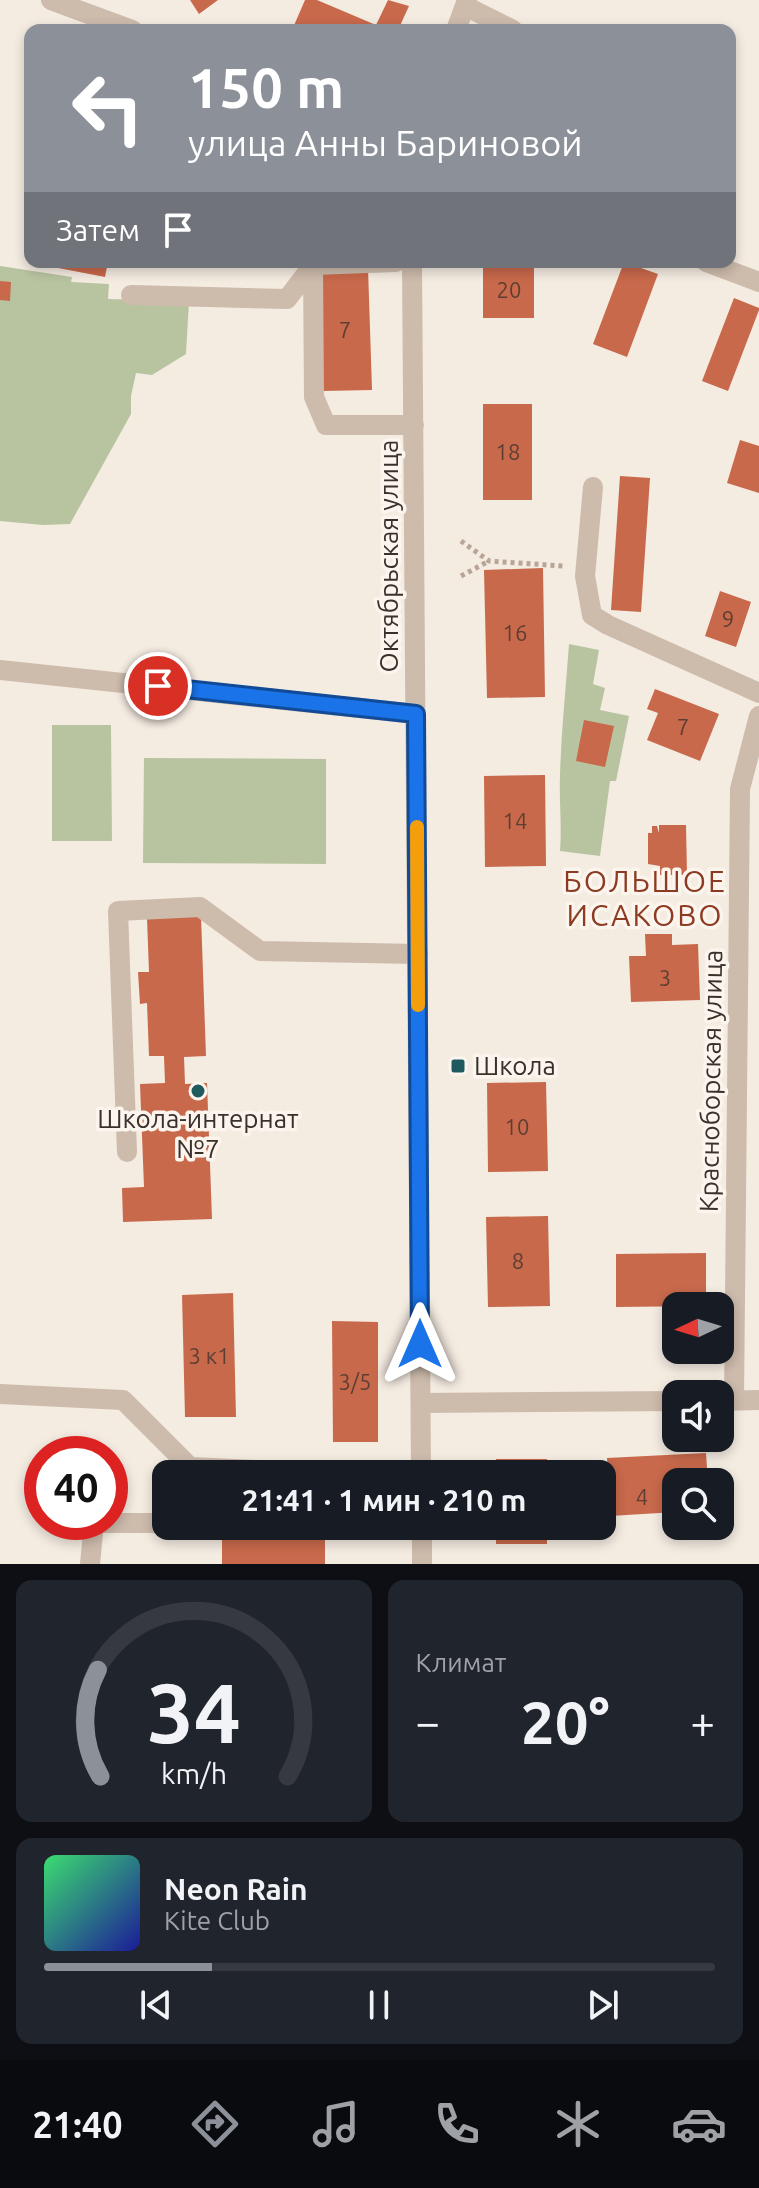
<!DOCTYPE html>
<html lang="ru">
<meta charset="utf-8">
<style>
:root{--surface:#171b24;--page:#20242c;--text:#f1f3f6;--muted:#9ea1a6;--line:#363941;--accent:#8c9099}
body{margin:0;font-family:Ubuntu,sans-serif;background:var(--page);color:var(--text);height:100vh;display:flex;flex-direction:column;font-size:30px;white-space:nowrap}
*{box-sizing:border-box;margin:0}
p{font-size:26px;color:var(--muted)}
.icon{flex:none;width:44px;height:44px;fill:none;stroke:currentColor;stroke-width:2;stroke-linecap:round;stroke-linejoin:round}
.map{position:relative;height:1564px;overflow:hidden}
.side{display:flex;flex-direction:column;gap:16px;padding:16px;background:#0d0f14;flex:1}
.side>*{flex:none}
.hud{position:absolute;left:24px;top:24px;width:712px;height:244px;border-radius:16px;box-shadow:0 4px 12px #0003;background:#8c9099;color:#fff;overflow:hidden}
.needle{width:52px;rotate:266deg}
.fabs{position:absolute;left:662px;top:1292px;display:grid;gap:16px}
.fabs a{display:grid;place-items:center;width:72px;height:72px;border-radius:16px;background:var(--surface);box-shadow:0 4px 12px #0003;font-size:40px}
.speed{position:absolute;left:24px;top:1436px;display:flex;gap:16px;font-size:40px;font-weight:700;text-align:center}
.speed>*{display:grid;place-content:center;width:104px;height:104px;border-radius:50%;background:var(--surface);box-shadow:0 4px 12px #0003;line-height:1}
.speed .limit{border:12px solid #d22;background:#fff;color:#111}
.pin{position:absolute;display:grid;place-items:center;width:68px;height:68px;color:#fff;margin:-34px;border:4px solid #fff;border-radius:50%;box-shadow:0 2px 8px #0007}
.me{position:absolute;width:88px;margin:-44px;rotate:0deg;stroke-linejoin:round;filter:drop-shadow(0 0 6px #0008)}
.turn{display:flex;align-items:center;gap:28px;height:168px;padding:0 32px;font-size:36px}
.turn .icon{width:104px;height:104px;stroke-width:2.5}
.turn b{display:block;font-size:56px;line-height:68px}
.then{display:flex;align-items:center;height:76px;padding:0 32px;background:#0003;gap:16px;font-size:30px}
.big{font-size:60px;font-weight:700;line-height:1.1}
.side .card{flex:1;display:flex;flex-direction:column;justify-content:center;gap:12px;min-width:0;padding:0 28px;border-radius:16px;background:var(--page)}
.side .dial{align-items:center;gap:0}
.dial svg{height:208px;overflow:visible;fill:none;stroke:var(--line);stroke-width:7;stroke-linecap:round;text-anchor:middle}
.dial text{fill:var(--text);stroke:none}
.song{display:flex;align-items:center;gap:24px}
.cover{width:96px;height:96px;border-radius:12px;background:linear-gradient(135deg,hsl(140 70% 55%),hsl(240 70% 35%))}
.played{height:8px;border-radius:4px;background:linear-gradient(90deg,var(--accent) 25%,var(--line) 25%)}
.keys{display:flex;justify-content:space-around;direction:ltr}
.heat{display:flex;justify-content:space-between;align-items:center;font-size:44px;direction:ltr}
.side .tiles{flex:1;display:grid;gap:16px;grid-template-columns:1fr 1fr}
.card:last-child{grid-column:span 2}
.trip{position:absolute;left:152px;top:1460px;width:464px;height:80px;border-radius:16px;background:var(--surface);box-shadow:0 4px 12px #0003;font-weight:700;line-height:80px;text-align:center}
.menu{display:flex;height:128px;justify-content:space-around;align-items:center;background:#090b0e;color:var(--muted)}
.menu .icon{width:56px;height:56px}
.menu .on{color:var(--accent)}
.menu b{font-size:36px;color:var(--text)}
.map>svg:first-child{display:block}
.green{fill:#b8c4a0}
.building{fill:#c8694b}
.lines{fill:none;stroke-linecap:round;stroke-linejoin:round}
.path{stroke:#b9a596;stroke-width:5;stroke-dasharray:4 4;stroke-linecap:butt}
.minor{stroke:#cdbbac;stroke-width:20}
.route-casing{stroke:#114b97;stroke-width:20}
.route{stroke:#1a73e8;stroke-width:14}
.slow{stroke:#f59e0b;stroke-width:14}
.poi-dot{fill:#1f5a5e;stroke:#fbf5ee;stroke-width:3}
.labels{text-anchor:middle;stroke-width:7;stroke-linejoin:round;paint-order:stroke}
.number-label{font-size:22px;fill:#5e3e33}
.street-label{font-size:26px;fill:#3b302b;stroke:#fbf5ee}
.poi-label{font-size:26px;fill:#3b302b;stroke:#fbf5ee;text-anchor:start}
.quarter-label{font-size:30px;letter-spacing:2px;fill:#8c3b22;stroke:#fbf5ee}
</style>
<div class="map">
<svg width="759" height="1564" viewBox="0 0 759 1564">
<rect width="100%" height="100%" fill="#f4ebe1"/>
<path class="green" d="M0,266L72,277L71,282L109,284L108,299L189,301L186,354L152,375L136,373L131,396V414L70,524L43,525L0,521Z
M569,644L599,650L593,684L605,688L600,710L629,716L616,781H610L600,856L560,851C562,826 559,801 560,776C561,732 566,688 569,644Z
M52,725H111L112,841H52Z
M144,758L326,759V864L143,863Z"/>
<path class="building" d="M190,0H218L199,14Z
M305,0H317L376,25L388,0L409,6L398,30H292Z
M54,262H108L105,277L53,267Z
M483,262H534V318H483Z
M624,262L658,274L627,357L593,344Z
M368,268L372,390L322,391L318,271Z
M0,281L11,282L10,301L0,300Z
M734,298L759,308V310L728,391L702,381Z
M483,404H532V500H483Z
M740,440L759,446V493L727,483Z
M620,476L650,478L641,612L611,610Z
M543,568L545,697L487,698L484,570Z
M720,591L751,602L736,647L705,636Z
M655,689L719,714L700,761L647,740L658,713L647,709Z
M584,720L614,726L605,767L576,761Z
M545,775L546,866L485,867L484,776Z
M659,825H686L687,875H660V866L648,864V833H652V826H657L659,833Z
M201,916L206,1056L184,1057L185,1084L207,1083L212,1219L123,1222L122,1188L144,1187L140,1084L165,1083L164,1056H149L147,1003L140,1004L138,972H149L147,918Z
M645,934H672V945L698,944L700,1000L631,1002L629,956H646Z
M546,1082L548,1171L488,1172L487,1083Z
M548,1216L550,1306L488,1307L486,1217Z
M706,1253V1306L616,1307V1254Z
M233,1293L236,1417H185L182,1295Z
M332,1321L378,1322V1442H333Z
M706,1453L708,1482H676V1512L610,1516L607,1458Z
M496,1459H547V1474H496Z
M222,1526H325V1564H222Z
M496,1526H547V1544H496Z"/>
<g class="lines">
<path class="path" d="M461,541L489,561L563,566
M461,576L489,561"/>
<path class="minor" d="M51,0L132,30
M465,6L513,30
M456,30L467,0
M396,262L313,265L314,397L326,425H414
M412,262L421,1474
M706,262L759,282
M131,295L287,299L313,265
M593,487L585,576L592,615L608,625L759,693
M0,670L416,714
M127,1152L118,911L200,907L260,951L418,954
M0,1394L123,1400L190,1467L346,1474
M720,1401L759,1400
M734,1401L740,789L759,716
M421,1403L676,1401
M422,1526V1564
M90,1564L94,1523H166"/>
</g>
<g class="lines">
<defs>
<path id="route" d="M158,686L416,714L420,1344"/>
</defs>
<use href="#route" class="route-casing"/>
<use href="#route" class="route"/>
<path class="slow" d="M417,827L418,1005"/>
</g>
<g class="poi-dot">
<rect x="450" y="1058" width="16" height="16" rx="4"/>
<circle cx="198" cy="1091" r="8"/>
</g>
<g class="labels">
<g class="number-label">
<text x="509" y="298">20</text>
<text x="345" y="338">7</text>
<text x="508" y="460">18</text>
<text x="728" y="627">9</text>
<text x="515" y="641">16</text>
<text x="683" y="735">7</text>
<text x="515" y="829">14</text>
<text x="665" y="986">3</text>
<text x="517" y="1135">10</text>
<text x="518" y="1269">8</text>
<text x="209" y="1364">3 к1</text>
<text x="355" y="1390">3/5</text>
<text x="642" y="1505">4</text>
</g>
<g class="street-label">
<text transform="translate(389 556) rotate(-90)" y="9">Октябрьская улица</text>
<text transform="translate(711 1081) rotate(-89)" y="9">Красноборская улица</text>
</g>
<g class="poi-label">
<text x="474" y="1075">Школа</text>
<text x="198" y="1128" text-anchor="middle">Школа-интернат<tspan x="198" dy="30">№7</tspan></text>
</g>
<g class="quarter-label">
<text x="645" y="892">БОЛЬШОЕ<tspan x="645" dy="34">ИСАКОВО</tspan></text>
</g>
</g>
</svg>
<div class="fabs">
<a><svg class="needle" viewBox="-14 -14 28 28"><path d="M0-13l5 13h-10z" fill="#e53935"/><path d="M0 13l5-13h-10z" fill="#9ea1a6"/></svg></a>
<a><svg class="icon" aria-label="sound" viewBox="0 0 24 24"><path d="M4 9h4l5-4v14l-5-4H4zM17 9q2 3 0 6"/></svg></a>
<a><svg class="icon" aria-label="search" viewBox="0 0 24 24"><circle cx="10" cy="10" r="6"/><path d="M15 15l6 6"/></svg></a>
</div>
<div class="speed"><div class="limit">40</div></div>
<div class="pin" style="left:158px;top:686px;background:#d93025"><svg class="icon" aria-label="arrive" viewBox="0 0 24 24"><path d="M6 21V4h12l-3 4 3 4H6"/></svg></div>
<svg class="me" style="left:420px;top:1344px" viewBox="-20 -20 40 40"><path d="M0-17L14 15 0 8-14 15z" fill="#1a73e8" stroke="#fff" stroke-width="4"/></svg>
<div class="trip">21:41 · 1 мин · 210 m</div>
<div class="hud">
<div class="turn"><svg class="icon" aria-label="left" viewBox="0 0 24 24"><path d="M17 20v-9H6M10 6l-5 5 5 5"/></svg><div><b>150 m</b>улица Анны Бариновой</div></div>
<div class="then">Затем<svg class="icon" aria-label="arrive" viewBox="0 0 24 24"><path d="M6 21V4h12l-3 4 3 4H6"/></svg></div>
</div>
</div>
<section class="side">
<div class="tiles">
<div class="card dial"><svg viewBox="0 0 100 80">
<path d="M14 69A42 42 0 1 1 86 69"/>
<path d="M14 69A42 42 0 0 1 13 28" stroke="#8c9099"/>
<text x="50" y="56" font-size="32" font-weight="700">34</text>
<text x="50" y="72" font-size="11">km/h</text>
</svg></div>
<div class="card"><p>Климат</p>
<div class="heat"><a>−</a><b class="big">20°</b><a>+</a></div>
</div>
<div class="card">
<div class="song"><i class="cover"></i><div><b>Neon Rain</b><p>Kite Club</p></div></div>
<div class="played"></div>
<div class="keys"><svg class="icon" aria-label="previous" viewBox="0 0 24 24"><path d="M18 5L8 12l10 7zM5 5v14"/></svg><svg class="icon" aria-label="pause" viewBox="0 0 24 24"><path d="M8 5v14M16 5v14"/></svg><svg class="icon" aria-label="next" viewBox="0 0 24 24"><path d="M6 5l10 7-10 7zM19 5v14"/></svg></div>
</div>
</div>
</section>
<nav class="menu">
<b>21:40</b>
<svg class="icon on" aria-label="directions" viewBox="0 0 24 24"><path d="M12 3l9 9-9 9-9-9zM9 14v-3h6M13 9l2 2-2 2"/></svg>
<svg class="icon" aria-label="music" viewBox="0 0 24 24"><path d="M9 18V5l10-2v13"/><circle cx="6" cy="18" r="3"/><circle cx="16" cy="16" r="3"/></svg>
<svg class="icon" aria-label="phone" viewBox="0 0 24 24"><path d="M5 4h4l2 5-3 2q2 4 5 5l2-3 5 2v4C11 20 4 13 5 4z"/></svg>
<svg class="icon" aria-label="climate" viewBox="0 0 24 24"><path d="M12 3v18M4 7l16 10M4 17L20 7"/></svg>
<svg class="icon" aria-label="car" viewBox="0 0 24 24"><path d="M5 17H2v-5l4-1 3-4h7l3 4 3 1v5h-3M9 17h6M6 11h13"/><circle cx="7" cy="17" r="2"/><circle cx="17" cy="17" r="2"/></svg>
</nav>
